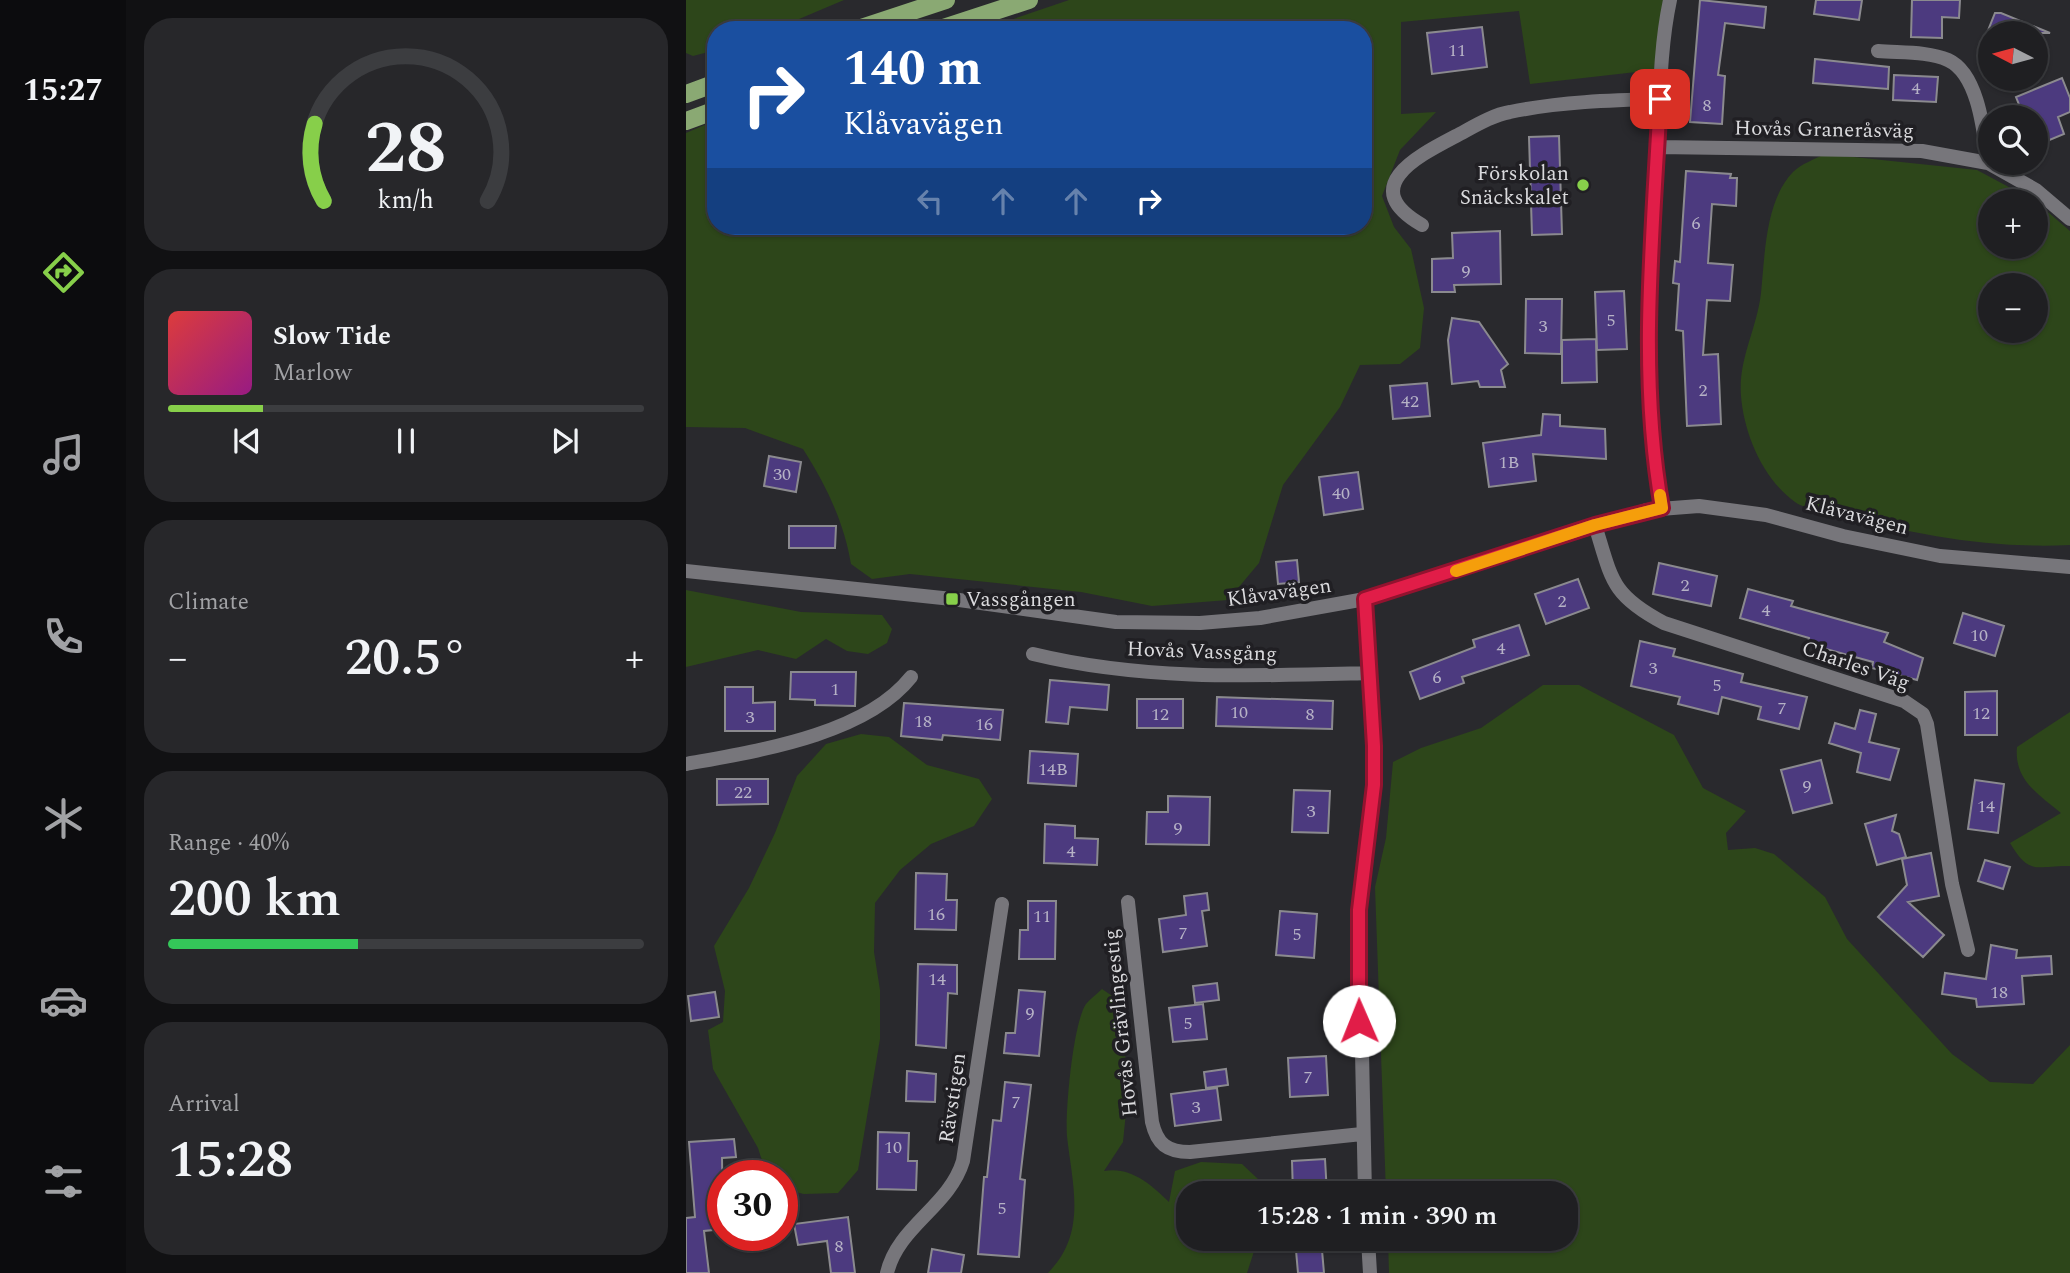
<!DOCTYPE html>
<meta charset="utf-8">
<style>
:root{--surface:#1f1f22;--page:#27272a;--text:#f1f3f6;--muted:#a1a2a5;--line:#3c3d40;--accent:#87cf4a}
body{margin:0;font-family:Spectral,serif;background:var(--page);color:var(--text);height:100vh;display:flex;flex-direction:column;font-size:26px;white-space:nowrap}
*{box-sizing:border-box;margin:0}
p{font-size:23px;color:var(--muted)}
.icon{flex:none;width:38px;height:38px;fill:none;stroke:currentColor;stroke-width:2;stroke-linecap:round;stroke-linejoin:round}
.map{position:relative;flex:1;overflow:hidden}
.drawer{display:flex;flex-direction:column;gap:18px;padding:18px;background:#111113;width:560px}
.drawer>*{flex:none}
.banner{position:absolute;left:21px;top:21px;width:665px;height:214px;border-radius:28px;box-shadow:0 2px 5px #0004,0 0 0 2px var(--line);background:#1a4fa0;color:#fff;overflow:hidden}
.needle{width:46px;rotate:276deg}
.tools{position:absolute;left:1292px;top:21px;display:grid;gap:14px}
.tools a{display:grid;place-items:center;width:70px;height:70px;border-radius:50%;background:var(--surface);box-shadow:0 2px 5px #0004,0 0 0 2px var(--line);font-size:35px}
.speed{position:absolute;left:21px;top:1160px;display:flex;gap:14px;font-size:35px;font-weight:700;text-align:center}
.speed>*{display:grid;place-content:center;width:91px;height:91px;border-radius:50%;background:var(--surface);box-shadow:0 2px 5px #0004,0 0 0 2px var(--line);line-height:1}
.speed .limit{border:10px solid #d22;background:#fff;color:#111}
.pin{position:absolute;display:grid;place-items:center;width:60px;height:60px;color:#fff;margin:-30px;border-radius:14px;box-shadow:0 4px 10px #0006}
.me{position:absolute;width:77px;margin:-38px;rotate:359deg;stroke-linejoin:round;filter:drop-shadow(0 0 5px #0008)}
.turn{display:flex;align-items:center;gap:24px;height:147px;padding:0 21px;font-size:32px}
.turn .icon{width:91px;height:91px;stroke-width:2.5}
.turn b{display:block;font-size:49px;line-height:60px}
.lanes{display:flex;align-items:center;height:66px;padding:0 21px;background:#0003;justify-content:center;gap:35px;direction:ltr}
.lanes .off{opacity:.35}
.big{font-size:52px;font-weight:600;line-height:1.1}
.drawer .card{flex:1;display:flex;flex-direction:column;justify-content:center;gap:10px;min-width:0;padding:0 24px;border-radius:28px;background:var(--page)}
.drawer .dial{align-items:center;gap:0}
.dial svg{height:182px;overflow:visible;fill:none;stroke:var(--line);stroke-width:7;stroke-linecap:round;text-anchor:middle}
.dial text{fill:var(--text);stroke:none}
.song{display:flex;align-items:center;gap:21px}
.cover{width:84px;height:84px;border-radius:10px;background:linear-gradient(135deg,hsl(0 70% 55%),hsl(310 70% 35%))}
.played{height:7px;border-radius:4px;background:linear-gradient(90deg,var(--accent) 20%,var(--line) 20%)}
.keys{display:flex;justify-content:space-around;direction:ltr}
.heat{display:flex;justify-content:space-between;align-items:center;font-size:38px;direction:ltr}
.charge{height:10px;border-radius:5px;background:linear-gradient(90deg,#34c759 40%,var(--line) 0)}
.trip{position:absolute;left:490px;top:1181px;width:402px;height:70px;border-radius:28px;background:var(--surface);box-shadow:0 2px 5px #0004,0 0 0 2px var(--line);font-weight:600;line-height:70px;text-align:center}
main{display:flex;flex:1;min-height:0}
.tabs{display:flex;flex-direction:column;width:126px;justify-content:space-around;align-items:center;background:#0c0c0e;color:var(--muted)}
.tabs .icon{width:49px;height:49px}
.tabs .selected{color:var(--accent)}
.tabs b{font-size:32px;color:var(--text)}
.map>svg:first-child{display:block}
.green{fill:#2d461a;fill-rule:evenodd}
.building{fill:#4c3a7f;stroke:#8b8a8f;stroke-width:2}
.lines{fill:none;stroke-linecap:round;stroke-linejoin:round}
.minor{stroke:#77767b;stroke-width:14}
.tertiary{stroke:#77767b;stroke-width:14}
.primary{stroke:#8aa973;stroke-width:18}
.route-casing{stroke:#92132f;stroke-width:18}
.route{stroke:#e11d48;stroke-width:12}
.slow{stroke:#f59e0b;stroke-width:12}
.poi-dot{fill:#87cf4a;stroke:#201f23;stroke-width:2.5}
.labels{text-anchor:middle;stroke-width:7;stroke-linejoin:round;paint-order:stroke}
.number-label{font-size:18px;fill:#b6b2c6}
.street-label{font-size:21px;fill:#dadadd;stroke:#201f23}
.poi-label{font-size:21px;fill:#dadadd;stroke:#201f23;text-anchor:end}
</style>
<main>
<nav class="tabs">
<b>15:27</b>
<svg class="icon selected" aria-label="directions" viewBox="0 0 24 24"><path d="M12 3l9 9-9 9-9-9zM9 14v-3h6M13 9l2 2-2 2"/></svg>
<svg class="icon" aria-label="music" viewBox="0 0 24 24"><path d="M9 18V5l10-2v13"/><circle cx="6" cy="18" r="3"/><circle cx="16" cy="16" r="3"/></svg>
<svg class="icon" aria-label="phone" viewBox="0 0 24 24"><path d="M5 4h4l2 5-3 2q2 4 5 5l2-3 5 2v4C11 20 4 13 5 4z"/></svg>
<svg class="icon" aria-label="climate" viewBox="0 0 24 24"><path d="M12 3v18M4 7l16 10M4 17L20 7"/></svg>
<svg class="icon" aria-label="car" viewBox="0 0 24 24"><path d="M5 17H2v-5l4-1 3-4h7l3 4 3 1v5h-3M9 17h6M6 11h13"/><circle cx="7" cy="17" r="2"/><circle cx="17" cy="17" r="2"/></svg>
<svg class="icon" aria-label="filters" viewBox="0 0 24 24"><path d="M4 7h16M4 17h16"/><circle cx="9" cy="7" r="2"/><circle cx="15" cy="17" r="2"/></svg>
</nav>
<section class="drawer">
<div class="card dial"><svg viewBox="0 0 100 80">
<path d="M14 69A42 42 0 1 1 86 69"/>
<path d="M14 69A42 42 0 0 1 10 35" stroke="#87cf4a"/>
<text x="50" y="56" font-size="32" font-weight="700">28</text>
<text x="50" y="72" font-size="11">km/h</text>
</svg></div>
<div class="card">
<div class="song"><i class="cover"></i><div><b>Slow Tide</b><p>Marlow</p></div></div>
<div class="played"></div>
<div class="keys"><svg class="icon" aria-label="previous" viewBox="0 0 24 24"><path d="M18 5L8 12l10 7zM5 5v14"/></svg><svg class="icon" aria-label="pause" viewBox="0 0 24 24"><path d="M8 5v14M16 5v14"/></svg><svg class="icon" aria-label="next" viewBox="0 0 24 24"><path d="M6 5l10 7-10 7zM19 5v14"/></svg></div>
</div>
<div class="card"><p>Climate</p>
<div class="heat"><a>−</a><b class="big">20.5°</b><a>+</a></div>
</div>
<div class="card"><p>Range · 40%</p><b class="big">200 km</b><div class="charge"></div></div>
<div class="card"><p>Arrival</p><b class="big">15:28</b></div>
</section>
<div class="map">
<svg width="1384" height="1273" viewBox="0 0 1384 1273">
<rect width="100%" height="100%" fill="#29292d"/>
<path class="green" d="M0,0H158L87,30H30V50L7,56L0,53Z
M383,0H977L968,70L844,84L833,11L715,22V114L750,112L714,150L696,196L708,227L725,249L738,308L734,348L714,364L674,365L654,407L597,485L573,563L542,600L466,606L395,592L224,574L186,579L165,564C158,522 140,485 117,449L59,428L0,427V133L30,120V226H677V30H295Z
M1139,154L1291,170L1349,201H1304V247H1349V201L1384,231V545C1306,549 1230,535 1154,515C1141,511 1120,510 1109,502C1077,479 1058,434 1055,396C1052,359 1071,329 1075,293C1079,255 1079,201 1107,172C1115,164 1129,159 1139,154ZM1304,285H1349V331H1304Z
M0,590L115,612L196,615L206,629L201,643L182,654L161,651L140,639L110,659L72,650L0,667Z
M857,685H893L988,735L1017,788L1060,811L1040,833L1042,850L1069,848L1088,854L1139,897L1161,939L1266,1054L1304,1082L1347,1084L1384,1045V1273H703L702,1239H880V1194L700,1193L689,887L700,838L707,762L735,748L795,728Z
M1384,712V866C1351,865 1344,877 1324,843L1375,813C1352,794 1328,780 1331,747Z
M175,734L203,737L241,765L293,779L306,799L288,826L245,844L214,870L189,903L188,952L194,990V1039L172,1170L152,1193L118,1194L96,1189V1176H81L72,1148L27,1069L22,1030L37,1022L39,991L28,946L63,888L89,833L111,776L140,744Z
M416,989L435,1002L442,1092L437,1142L418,1171C444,1166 465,1184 483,1202L489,1171L515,1162L556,1164L573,1180L574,1193L502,1194V1239H572L561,1273H362C402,1233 386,1184 381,1136C379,1112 387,1023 400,1004C404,999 411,994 416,989Z"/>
<path class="building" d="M1014,0L1080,7L1078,28L1039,23L1032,75L1039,76L1036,124L1004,122Z
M1130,0H1176L1173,20L1128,14Z
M1226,0H1274L1273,18L1256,17V38L1225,37Z
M1309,13H1315L1364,33H1301Z
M796,27L801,67L746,74L741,33Z
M1129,59L1203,67L1202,89L1127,83Z
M1208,75L1252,77L1250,102L1207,100Z
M1376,78L1384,98V112L1372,117L1378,134L1349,146V117H1338L1330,97Z
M873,136L876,234L846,235L843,137Z
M1000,171L1045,174L1044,178H1051L1050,206L1026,204L1022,263L1047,265L1044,301L1021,300L1017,355L1032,354L1035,424L1001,426L997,331L990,330L993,284L987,283L989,261L994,262Z
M814,231L815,284L768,285L769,292H746V259L767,258L766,233Z
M938,291L941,349L911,350L909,292Z
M840,299H876L875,354L839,353Z
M766,318L793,322L822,364L815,370L819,387H794L792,381L766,384L762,340Z
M910,339L911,382L876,383V340Z
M741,383L744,416L707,419L704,386Z
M857,414L874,415V426L919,429L920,459L847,454L850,481L803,487L797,443L855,435Z
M83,456L115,462L110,492L78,486Z
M672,472L677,509L638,515L633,477Z
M103,526H150L149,548H103Z
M611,560L613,582L592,584L590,562Z
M973,563L1031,576L1025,606L967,594Z
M892,579L903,608L860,624L849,594Z
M1062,589L1107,601L1105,606L1202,633L1198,642L1237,658L1231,680L1186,668L1187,662L1122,644L1123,638L1054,618Z
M1277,613L1318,626L1309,656L1268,643Z
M833,625L843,655L776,677L778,683L734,699L724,672L789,647L787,640Z
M954,641L989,649L987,656L1057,674L1055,682L1121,697L1113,729L1072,719L1075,707L1036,697L1032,714L992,704L994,697L945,686Z
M105,672H170L169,706L129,705V700L104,699Z
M364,680L423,685L421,710L384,707L382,724L360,722Z
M39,687H67V703L89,702V731H39Z
M1311,691V735H1279V692Z
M531,697L647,701L646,729L530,726Z
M451,699H497V728H451Z
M218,703L317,710L314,740L257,735L256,740L215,736Z
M1174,710L1190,714L1183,742L1213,749L1204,780L1171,772L1175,753L1143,743L1149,723L1169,729Z
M344,751L392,754L390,786L342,783Z
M1135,760L1146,803L1107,813L1095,770Z
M31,779H82V804L31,805Z
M1289,780L1318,784L1312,833L1282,829Z
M608,790L644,791L642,833L606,832Z
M482,796L524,797L523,845L460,844L461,812H482Z
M1210,815L1206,831L1213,834L1220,857L1191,865L1179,824Z
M359,824L389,826V838L412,839L411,865L358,863Z
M1245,853L1253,896L1222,902L1258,935L1237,957L1192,917L1221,885L1216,859Z
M1299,860L1324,867L1317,889L1292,881Z
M230,873L261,874L260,900H271L270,930L229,929Z
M521,893L523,910L516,911L521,946L477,952L473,919L500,915L498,896Z
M342,901H370L369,959H333L334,930H342Z
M594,911L631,914L628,958L590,955Z
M1305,945L1331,950L1330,958L1365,956L1366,974L1336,976L1338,1004L1291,1007L1290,999L1256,994L1259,973L1300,979Z
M232,964L271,965V994L262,993L260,1048L230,1045Z
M531,983L533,1000L509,1003L507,986Z
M333,990L359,992L353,1056L318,1053L320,1033H329Z
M29,992L33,1017L5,1021L2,996Z
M517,1004L521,1039L487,1042L483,1008Z
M640,1056L642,1095L604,1097L602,1058Z
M540,1069L542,1085L520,1088L518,1072Z
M221,1071L250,1074L249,1102L220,1101Z
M319,1082L345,1085L334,1179L339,1180L333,1257L292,1254L298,1177H301L307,1120L315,1121Z
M531,1088L535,1120L489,1126L485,1094Z
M192,1132L223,1133L222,1161H231L230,1190L191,1189Z
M48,1139L50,1157L36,1158L37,1229L18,1231L23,1273H0V1218L9,1217L3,1142Z
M639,1159L641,1194H607L606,1161Z
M162,1217L169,1273H145L141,1241L112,1245L108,1224Z
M609,1239H635L638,1273H612Z
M246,1249L278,1255L275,1273H242Z"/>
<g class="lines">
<path class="minor" d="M1192,51C1213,53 1242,51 1262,60C1293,74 1298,134 1302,163
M972,147L1236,151L1302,163L1350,190L1384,219
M736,225C670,187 732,156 770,136C787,127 806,115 824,112C872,102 925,100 974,99
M976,508C956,394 965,274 971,159C974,107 973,51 984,0
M909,525C926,580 925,595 978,623L1218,701L1237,714L1241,724L1266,884L1282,950
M679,599L688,746V785L673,910L679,1194
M347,654C458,681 571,676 685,673
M0,764C71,751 179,735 225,677
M442,902L466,1122C471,1144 481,1152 504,1152L676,1134
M682,1239L684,1273
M201,1273C212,1226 263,1207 277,1161L316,904"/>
<path class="tertiary" d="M0,571L266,599L430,622L514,623L574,618L679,599L961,510L1013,506L1080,515L1157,536L1254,556L1384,567"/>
<path class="primary" d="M169,30L260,0
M251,30L343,0
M0,94L30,83
M0,121L30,110"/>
</g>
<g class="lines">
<defs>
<path id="route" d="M673,1021V910L688,785V746L679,599L909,525L976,508C952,374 967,234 974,99"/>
</defs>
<use href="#route" class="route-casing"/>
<use href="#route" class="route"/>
<path class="slow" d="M770,571L909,525L976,508L974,495"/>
</g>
<g class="poi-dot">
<circle cx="897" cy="185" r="7"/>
<rect x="259" y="592" width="14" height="14" rx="3.5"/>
</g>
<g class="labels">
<g class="number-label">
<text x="771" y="56">11</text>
<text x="1230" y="94">4</text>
<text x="1021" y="111">8</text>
<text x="1010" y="229">6</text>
<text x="780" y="277">9</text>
<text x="925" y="326">5</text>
<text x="857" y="332">3</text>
<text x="1017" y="396">2</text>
<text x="724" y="407">42</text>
<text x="823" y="468">1B</text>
<text x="96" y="480">30</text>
<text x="655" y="499">40</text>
<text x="999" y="591">2</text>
<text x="876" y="607">2</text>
<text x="1080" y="616">4</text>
<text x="1293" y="641">10</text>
<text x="815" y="654">4</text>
<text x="967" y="674">3</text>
<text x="751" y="683">6</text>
<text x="1031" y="691">5</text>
<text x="149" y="695">1</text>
<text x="1096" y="714">7</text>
<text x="553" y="718">10</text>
<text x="1295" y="719">12</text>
<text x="474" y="720">12</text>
<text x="624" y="720">8</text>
<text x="64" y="723">3</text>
<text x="237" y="727">18</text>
<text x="298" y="730">16</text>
<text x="367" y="775">14B</text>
<text x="1121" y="792">9</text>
<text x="57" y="798">22</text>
<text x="1300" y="812">14</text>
<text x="625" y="817">3</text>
<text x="492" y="834">9</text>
<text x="385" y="857">4</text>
<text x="250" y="920">16</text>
<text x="356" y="922">11</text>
<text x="497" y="939">7</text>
<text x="611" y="940">5</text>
<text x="251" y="985">14</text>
<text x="1313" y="998">18</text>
<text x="344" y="1019">9</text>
<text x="502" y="1029">5</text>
<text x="622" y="1083">7</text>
<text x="330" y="1108">7</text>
<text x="510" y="1113">3</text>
<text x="207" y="1153">10</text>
<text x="316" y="1214">5</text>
<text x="153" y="1252">8</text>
</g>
<g class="street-label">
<text transform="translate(1138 129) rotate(1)" y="7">Hovås Graneråsväg</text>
<text transform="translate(1171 515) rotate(14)" y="7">Klåvavägen</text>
<text transform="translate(593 592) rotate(-8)" y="7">Klåvavägen</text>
<text transform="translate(516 651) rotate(2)" y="7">Hovås Vassgång</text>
<text transform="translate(1170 665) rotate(19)" y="7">Charles Väg</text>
<text transform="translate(434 1023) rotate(-96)" y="7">Hovås Grävlingestig</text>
<text transform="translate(266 1098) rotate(-82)" y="7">Rävstigen</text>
</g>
<g class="poi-label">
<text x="883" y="180">Förskolan<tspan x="883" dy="24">Snäckskalet</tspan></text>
<text x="280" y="606" text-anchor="start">Vassgången</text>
</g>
</g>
</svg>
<div class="tools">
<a><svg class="needle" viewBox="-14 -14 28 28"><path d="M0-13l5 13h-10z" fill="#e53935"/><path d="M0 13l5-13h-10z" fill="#a1a2a5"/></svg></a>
<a><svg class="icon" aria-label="search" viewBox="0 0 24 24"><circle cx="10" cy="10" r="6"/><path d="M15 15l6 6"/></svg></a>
<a>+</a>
<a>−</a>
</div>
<div class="speed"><div class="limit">30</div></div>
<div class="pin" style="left:974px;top:99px;background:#d93025"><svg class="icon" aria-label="arrive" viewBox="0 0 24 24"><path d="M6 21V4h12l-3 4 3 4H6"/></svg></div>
<svg class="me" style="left:673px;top:1021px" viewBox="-20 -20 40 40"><circle r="19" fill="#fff"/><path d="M0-13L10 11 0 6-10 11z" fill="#e11d48"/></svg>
<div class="trip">15:28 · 1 min · 390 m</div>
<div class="banner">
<div class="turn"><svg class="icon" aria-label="right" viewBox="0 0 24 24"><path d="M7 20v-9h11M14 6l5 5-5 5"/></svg><div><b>140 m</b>Klåvavägen</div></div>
<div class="lanes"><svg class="icon off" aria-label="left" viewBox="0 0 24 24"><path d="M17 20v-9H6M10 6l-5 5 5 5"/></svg><svg class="icon off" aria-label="ahead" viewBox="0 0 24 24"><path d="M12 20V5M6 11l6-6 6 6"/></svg><svg class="icon off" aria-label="ahead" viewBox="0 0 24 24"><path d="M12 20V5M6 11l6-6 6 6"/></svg><svg class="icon" aria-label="right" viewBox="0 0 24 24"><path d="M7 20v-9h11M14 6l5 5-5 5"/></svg></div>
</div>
</div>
</main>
